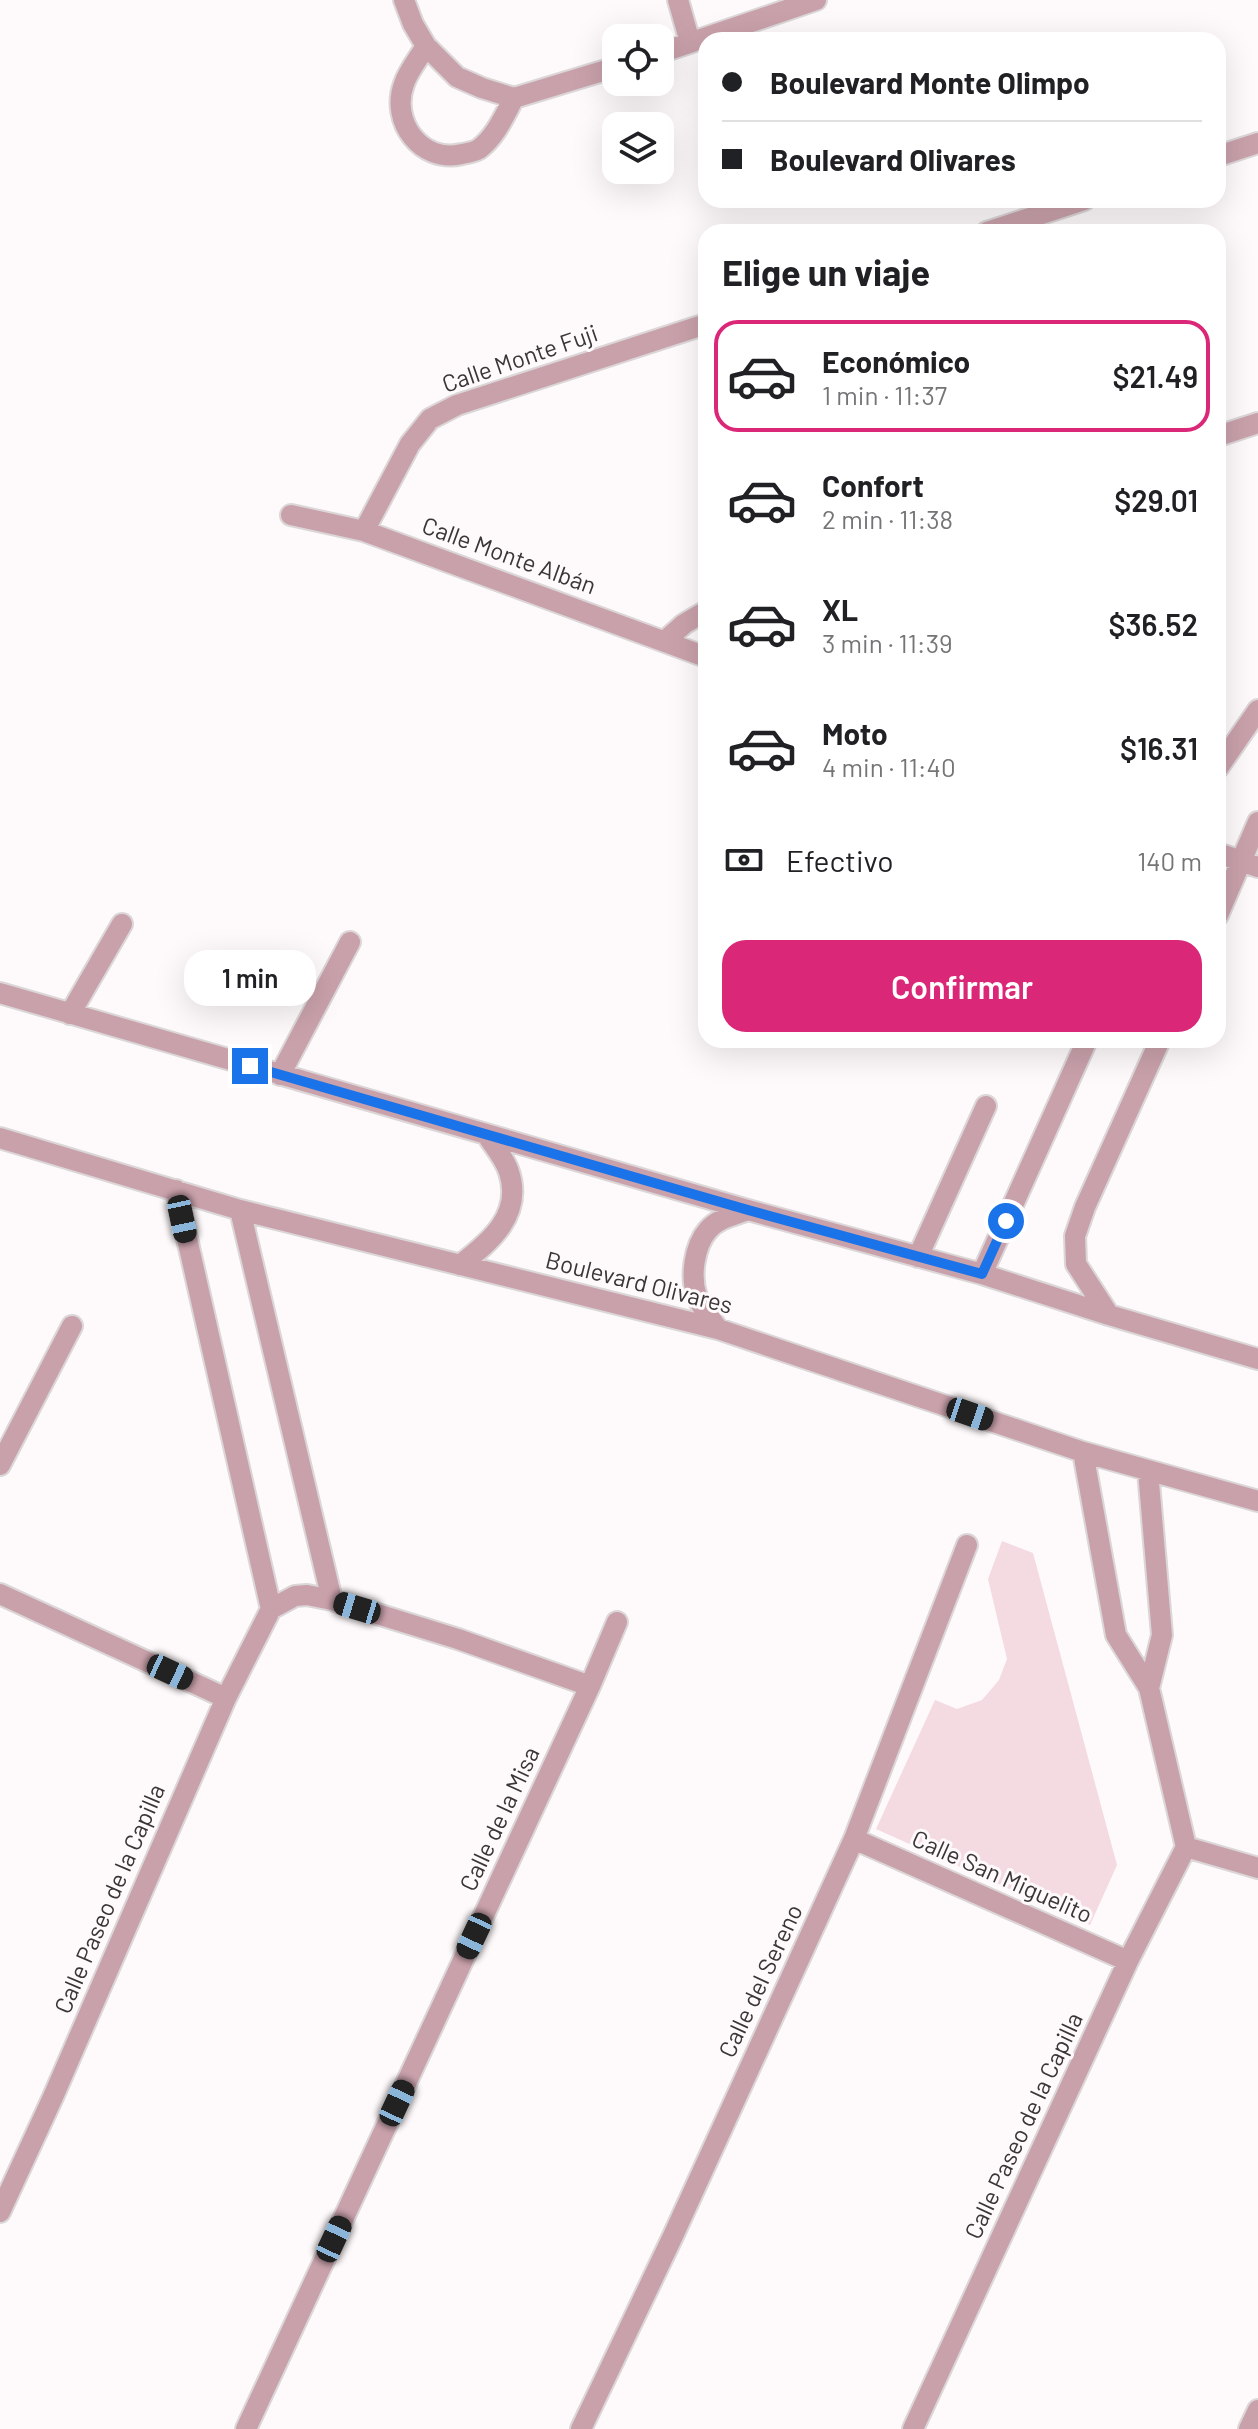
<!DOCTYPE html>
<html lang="es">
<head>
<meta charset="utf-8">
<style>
  :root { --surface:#fff; --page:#f6f6f6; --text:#202124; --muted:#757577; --line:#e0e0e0; --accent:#db2777 }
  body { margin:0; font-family:Barlow,sans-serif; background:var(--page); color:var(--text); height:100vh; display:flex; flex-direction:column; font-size:30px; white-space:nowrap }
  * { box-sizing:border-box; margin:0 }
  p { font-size:26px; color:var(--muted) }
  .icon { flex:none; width:44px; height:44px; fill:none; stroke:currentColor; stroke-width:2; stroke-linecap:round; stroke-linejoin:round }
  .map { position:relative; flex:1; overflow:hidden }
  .details { position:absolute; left:698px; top:224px; width:528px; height:824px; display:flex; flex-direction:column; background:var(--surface); border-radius:24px; box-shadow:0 8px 32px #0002 }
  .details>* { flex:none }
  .banner { position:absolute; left:698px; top:32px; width:528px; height:176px; border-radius:24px; box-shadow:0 8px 32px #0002; display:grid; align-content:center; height:176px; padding:0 24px; background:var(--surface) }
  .controls { position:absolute; left:602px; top:24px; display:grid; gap:16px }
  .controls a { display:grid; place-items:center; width:72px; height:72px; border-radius:16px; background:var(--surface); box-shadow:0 8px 32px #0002; font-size:40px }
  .end { position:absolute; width:36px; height:36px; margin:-18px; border:10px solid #1a73e8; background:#fff; box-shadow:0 0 0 4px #fff }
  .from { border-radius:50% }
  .bubble { position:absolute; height:56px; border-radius:24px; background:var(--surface); box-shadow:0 8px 32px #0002; font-size:26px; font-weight:600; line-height:56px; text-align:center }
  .car { position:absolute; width:24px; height:48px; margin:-24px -12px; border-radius:10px; box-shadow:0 0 6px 2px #0007; background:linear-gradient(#222 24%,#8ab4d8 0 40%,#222 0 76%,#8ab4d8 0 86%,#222 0) }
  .banner b { display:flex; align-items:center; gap:28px; height:76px; font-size:30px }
  .banner b+b { border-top:2px solid var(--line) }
  .banner i { width:20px; height:20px; background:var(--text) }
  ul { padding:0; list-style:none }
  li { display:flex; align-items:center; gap:24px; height:112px; margin:0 16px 12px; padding:0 8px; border:4px solid transparent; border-radius:24px }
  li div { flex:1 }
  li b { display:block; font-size:30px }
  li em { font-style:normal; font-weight:600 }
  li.current { border-color:var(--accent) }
  li>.icon { width:72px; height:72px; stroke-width:1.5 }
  h2 { padding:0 24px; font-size:36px; line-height:96px }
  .pay { display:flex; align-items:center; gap:20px; height:88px; padding:0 24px; font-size:30px }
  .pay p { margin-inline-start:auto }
  .cta { display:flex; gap:16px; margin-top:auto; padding:16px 24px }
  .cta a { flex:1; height:92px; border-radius:24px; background:var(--accent); color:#fff; font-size:32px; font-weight:600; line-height:92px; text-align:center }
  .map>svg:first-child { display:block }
</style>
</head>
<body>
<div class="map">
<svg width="1258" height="2429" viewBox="0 0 1258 2429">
  <rect width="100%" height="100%" fill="#fef9fa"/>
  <path fill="#f4dbe1" d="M 1002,1541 L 1033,1553 L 1117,1865 L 1090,1925 L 876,1829 L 935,1700 L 957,1709 L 982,1700 L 999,1680 L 1007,1659 L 988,1579 Z"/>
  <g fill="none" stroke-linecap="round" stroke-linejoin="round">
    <g stroke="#dbd6d7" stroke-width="24">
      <path id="minor" d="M 404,0 L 413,24 L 426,46 L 457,77 L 482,88 L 514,98 L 616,67
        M 678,0 L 690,42
        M 426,46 C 419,58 408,71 404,84 C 390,121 421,164 462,154 C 468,153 474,152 479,149 C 496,136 504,116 514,98
        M 660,53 L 816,0
        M 1218,156 L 1258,143
        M 987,232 L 1084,200
        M 1218,436 L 1258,423
        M 291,515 L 364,531 L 706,657
        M 364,531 L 410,444 L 430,419 L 457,405 L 706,324
        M 666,640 L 684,624 L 706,611
        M 1218,768 L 1258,710
        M 1218,853 L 1258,867
        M 1218,915 L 1258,822
        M 0,993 L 748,1210 L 982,1274 L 1109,1315 L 1258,1359
        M 70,1014 L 122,924
        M 280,1075 L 350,942
        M 0,1138 L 240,1210 L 718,1329 L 1083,1452 L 1258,1501
        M 176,1190 L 271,1609
        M 240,1210 L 332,1600
        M 918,1257 L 986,1106
        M 460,1265 C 490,1242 523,1215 509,1172 C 505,1159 494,1146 486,1134
        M 982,1274 L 1087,1040
        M 1109,1315 L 1076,1264 L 1075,1236 L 1085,1207 L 1160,1040
        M 718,1329 C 711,1319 702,1308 697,1297 C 690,1277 694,1246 708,1230 C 718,1218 735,1215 748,1210
        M 1083,1452 L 1116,1635 L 1149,1688 L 1186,1847
        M 0,1465 L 72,1326
        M 1148,1471 L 1162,1635 L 1149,1688
        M 0,1594 L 226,1698
        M 854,1839 L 1128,1961
        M 1186,1847 L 1258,1868
        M 0,2212 L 53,2097 L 226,1698 L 271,1609 L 295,1596 L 307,1595 L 332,1600 L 458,1639 L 590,1686
        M 246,2429 L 590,1686 L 617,1622
        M 581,2429 L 673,2236 L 854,1839 L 967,1545
        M 913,2429 L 1128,1961 L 1186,1847
        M 1249,2429 L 1258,2410"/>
    </g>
    <use href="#minor" stroke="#c9a1ab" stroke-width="20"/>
  </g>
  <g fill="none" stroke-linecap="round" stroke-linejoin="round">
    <path stroke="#1a73e8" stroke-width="10" d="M 250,1066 L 748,1210 L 982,1274 L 1006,1221"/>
  </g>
  <g text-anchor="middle" stroke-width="6" stroke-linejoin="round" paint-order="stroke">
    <g font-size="24" fill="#3a3637" stroke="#fef9fa">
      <text transform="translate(520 359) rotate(-19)" y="8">Calle Monte Fuji</text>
      <text transform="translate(509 556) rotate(20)" y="8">Calle Monte Albán</text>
      <text transform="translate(639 1283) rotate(14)" y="8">Boulevard Olivares</text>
      <text transform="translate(500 1819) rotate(-65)" y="8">Calle de la Misa</text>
      <text transform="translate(1002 1877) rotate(24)" y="8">Calle San Miguelito</text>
      <text transform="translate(110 1899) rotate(-67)" y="8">Calle Paseo de la Capilla</text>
      <text transform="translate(761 1981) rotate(-65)" y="8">Calle del Sereno</text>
      <text transform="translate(1024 2126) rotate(-65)" y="8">Calle Paseo de la Capilla</text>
    </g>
  </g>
</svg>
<div class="controls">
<a><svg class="icon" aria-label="locate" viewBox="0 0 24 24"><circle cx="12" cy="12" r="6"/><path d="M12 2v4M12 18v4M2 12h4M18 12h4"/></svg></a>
<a><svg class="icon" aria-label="layers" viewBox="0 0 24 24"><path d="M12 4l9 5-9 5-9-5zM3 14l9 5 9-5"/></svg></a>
</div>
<i class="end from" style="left:1006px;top:1221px"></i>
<i class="end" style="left:250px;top:1066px"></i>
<div class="bubble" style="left:184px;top:950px;width:132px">1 min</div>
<i class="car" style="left:182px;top:1219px;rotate:168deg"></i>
<i class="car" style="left:970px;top:1414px;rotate:109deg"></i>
<i class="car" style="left:357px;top:1608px;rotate:287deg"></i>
<i class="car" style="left:170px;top:1672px;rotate:115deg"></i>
<i class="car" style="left:474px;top:1936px;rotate:205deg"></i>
<i class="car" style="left:397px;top:2103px;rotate:25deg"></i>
<i class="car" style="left:334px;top:2239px;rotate:25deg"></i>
<div class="banner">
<b><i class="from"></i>Boulevard Monte Olimpo</b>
<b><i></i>Boulevard Olivares</b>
</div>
<section class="details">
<h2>Elige un viaje</h2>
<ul>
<li class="current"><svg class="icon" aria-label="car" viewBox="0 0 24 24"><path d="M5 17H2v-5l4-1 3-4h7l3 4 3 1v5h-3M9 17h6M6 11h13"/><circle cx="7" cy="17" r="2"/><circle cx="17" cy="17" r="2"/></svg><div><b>Económico</b><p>1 min · 11:37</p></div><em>$21.49</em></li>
<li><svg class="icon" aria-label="car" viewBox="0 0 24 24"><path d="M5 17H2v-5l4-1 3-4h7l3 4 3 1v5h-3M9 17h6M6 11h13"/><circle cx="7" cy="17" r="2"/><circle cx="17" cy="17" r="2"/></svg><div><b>Confort</b><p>2 min · 11:38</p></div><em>$29.01</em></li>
<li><svg class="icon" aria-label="car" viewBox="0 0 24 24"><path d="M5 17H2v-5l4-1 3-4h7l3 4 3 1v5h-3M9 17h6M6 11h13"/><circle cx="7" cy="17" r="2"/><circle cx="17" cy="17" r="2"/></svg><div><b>XL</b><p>3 min · 11:39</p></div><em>$36.52</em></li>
<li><svg class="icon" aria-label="car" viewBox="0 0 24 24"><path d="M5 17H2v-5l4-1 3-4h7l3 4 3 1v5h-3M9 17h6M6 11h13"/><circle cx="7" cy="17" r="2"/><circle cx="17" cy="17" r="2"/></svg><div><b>Moto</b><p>4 min · 11:40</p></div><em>$16.31</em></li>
</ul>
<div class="pay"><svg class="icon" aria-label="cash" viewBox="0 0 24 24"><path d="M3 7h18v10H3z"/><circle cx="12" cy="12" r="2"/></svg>Efectivo<p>140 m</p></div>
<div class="cta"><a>Confirmar</a></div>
</section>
</div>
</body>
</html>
